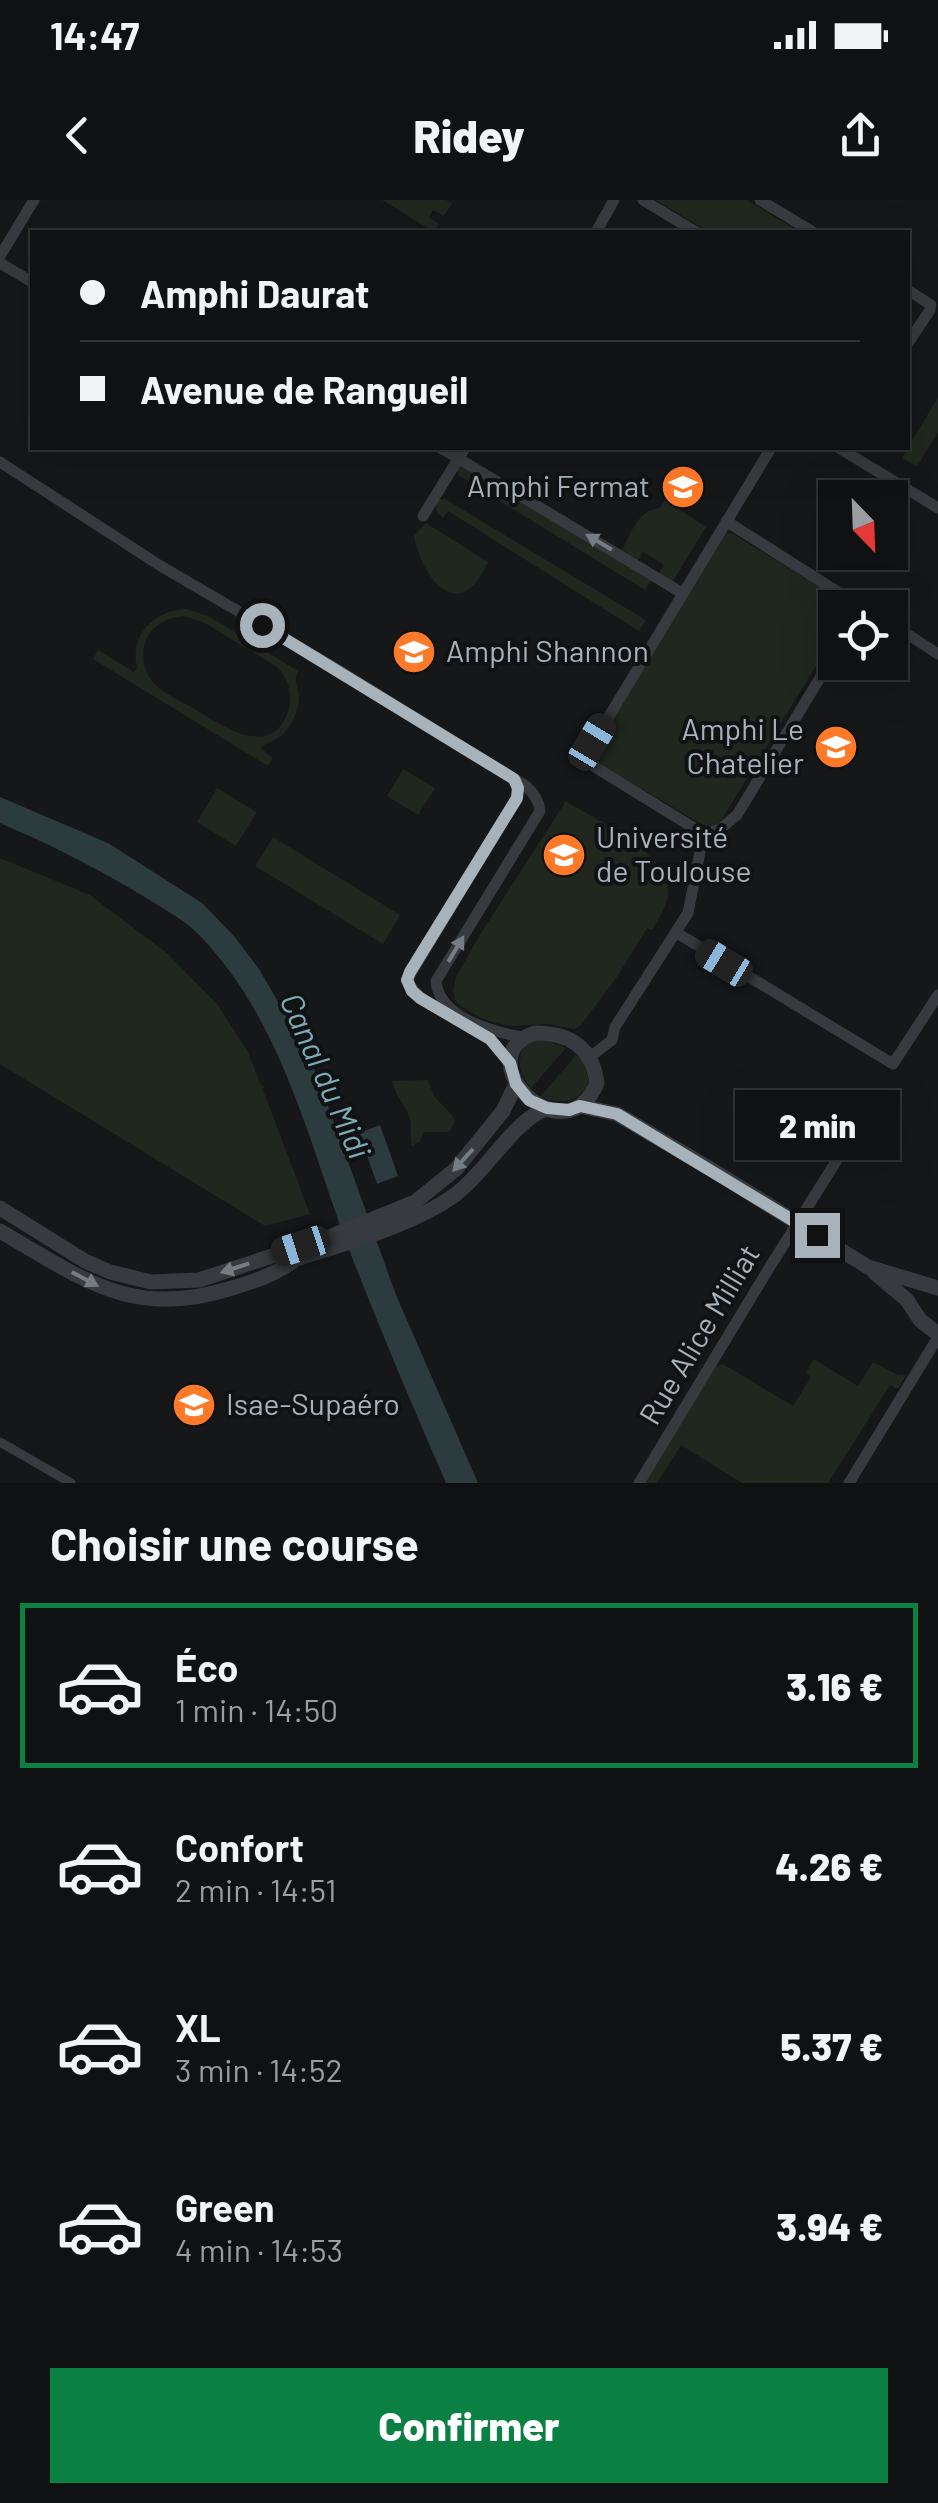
<!DOCTYPE html>
<html lang="fr">
<head>
<meta charset="utf-8">
<style>
  :root { --surface:#101113; --page:#191a1c; --text:#f1f3f6; --muted:#9c9da0; --line:#303133; --accent:#0b8043 }
  body { margin:0; font-family:Barlow,sans-serif; background:var(--page); color:var(--text); height:100vh; display:flex; flex-direction:column; font-size:38px; white-space:nowrap }
  * { box-sizing:border-box; margin:0 }
  p { font-size:32px; color:var(--muted) }
  .icon { flex:none; width:55px; height:55px; fill:none; stroke:currentColor; stroke-width:2; stroke-linecap:round; stroke-linejoin:round }
  .map { position:relative; height:1283px; overflow:hidden }
  .sheet { display:flex; flex-direction:column; background:var(--surface); flex:1 }
  .sheet>* { flex:none }
  .banner { position:absolute; left:30px; top:30px; width:880px; height:220px; border-radius:0px; box-shadow:0 10px 40px #0002,0 0 0 2px var(--line); display:grid; align-content:center; height:220px; padding:0 50px; background:var(--surface) }
  .needle { width:65px; rotate:157deg }
  .controls { position:absolute; left:818px; top:280px; display:grid; gap:20px }
  .controls a { display:grid; place-items:center; width:90px; height:90px; border-radius:0px; background:var(--surface); box-shadow:0 10px 40px #0002,0 0 0 2px var(--line); font-size:50px }
  .end { position:absolute; width:45px; height:45px; margin:-22px; border:12px solid #a7b2ba; background:#111; box-shadow:0 0 0 5px #111 }
  .from { border-radius:50% }
  .bubble { position:absolute; height:70px; border-radius:0px; background:var(--surface); box-shadow:0 10px 40px #0002,0 0 0 2px var(--line); font-size:32px; font-weight:800; line-height:70px; text-align:center }
  .car { position:absolute; width:30px; height:60px; margin:-30px -15px; border-radius:12px; box-shadow:0 0 8px 2px #0007; background:linear-gradient(#222 24%,#8ab4d8 0 40%,#222 0 76%,#8ab4d8 0 86%,#222 0) }
  .banner b { display:flex; align-items:center; gap:35px; height:95px; font-size:38px }
  .banner b+b { border-top:2px solid var(--line) }
  .banner i { width:25px; height:25px; background:var(--text) }
  ul { padding:0; list-style:none }
  li { display:flex; align-items:center; gap:30px; height:165px; margin:0 20px 15px; padding:0 30px; border:5px solid transparent; border-radius:0px }
  li div { flex:1 }
  li b { display:block; font-size:38px }
  li em { font-style:normal; font-weight:800 }
  li.selected { border-color:var(--accent) }
  li>.icon { width:90px; height:90px; stroke-width:1.5 }
  h2 { padding:0 50px; font-size:45px; line-height:120px }
  .button { display:flex; gap:20px; margin-top:auto; padding:20px 50px }
  .button a { flex:1; height:115px; border-radius:0px; background:var(--accent); color:#fff; font-size:40px; font-weight:800; line-height:115px; text-align:center }
  .status { display:flex; justify-content:space-between; align-items:center; height:70px; padding:0 50px; background:var(--surface); direction:ltr }
  .status svg { height:28px; fill:currentColor }
  header { display:flex; justify-content:space-between; align-items:center; height:130px; padding:0 50px; background:var(--surface); font-size:45px; font-weight:800 }
  .map>svg:first-child { display:block }
</style>
</head>
<body>
<div class="status"><b>14:47</b><svg viewBox="0 0 49 12"><path d="M0 12V9h3v3zM5 12V6h3v6zM10 12V3h3v9zM15 12V0h3v12zM26 1h20v11H26zM47 4h2v5h-2z"/></svg></div>
<header><svg class="icon" aria-label="back" viewBox="0 0 24 24"><path d="M15 5l-7 7 7 7"/></svg>Ridey<svg class="icon" aria-label="share" viewBox="0 0 24 24"><path d="M12 15V3M7 8l5-5 5 5M5 13v7h14v-7"/></svg></header>
<div class="map">
<svg width="938" height="1283" viewBox="0 0 938 1283">
  <rect width="100%" height="100%" fill="#161719"/>
  <path fill="#1f271e" fill-rule="evenodd" d="M 382,0 L 446,0 L 452,3 L 444,16 L 433,10 L 429,17 L 439,24 L 434,32 Z
    M 655,0 L 747,0 L 800,32 L 709,32 Z
    M 938,197 L 938,232 L 917,267 L 902,258 Z
    M 459,265 L 652,379 L 645,390 L 459,276 L 457,271 Z
    M 440,299 L 445,299 L 646,420 L 639,431 L 448,311 L 443,318 L 437,312 L 436,304 Z
    M 665,300 L 706,327 L 673,381 L 659,373 L 664,365 L 643,352 L 638,360 L 622,350 C 631,333 638,310 659,308 Z
    M 426,323 L 488,362 C 461,425 423,382 414,336 Z
    M 726,333 L 733,334 L 843,401 L 849,407 L 835,408 L 835,435 L 722,619 L 717,624 L 706,627 L 600,564 L 595,553 L 596,542 Z
    M 187,409 L 210,417 L 298,471 C 293,482 298,484 299,496 C 299,510 292,526 282,535 C 275,541 266,543 260,548 L 273,558 L 268,566 L 93,459 L 98,450 L 134,472 L 137,468 C 129,434 155,410 187,409 ZM 183,416 L 203,422 L 277,467 C 288,479 293,493 289,509 C 272,562 221,525 193,508 C 181,501 164,494 154,483 C 145,474 142,460 144,447 C 147,428 165,418 183,416 Z
    M 403,569 L 435,588 L 418,615 L 387,596 Z
    M 217,588 L 257,612 L 236,646 L 197,622 Z
    M 566,601 C 594,619 664,652 668,685 C 670,702 660,716 652,730 L 647,728 L 617,777 L 581,825 L 575,829 L 548,824 L 512,826 L 495,823 L 479,817 L 459,805 L 455,800 L 453,790 L 456,777 L 476,741 Z
    M 273,637 L 400,715 L 383,744 L 255,666 Z
    M 0,658 L 90,695 L 168,754 L 218,805 L 248,852 L 260,884 L 265,887 L 263,890 L 310,1014 L 265,1026 L 0,864 Z
    M 536,840 L 548,841 L 566,848 L 531,888 C 519,874 517,865 523,847 Z
    M 576,855 L 583,861 L 589,881 C 580,903 562,905 540,897 Z
    M 428,880 L 434,896 L 452,915 L 455,922 L 449,932 L 424,932 L 420,941 L 412,946 C 409,936 412,930 410,920 C 406,905 395,895 392,881 Z
    M 814,1159 L 858,1186 L 873,1162 L 898,1175 L 907,1174 L 898,1189 L 890,1185 L 828,1283 L 742,1283 L 681,1245 L 657,1283 L 644,1283 L 713,1168 L 723,1164 L 793,1206 L 811,1177 L 806,1173 Z"/>
  <path fill="#2b3b3e" d="M 0,597 L 108,643 L 202,703 L 234,736 L 259,769 L 307,852 L 321,886 L 396,1095 L 478,1283 L 446,1283 C 413,1207 380,1130 350,1052 C 309,944 284,826 203,739 C 188,722 167,711 148,699 C 100,670 52,645 0,623 Z
    M 380,925 L 398,976 L 377,984 L 359,933 Z"/>
  <g fill="none" stroke-linecap="round" stroke-linejoin="round">
    <path stroke="#373a3e" stroke-width="9" d="M 0,1242 L 71,1283"/>
    <path stroke="#373a3e" stroke-width="11" d="M 643,0 L 696,32
      M 760,0 L 813,32
      M 596,32 L 614,0
      M 0,56 L 34,0
      M 0,63 L 32,82
      M 908,90 L 931,105
      M 908,143 L 930,110
      M 441,248 L 682,393
      M 839,248 L 938,308
      M 0,262 L 159,365 L 330,465 L 526,586 C 534,593 539,600 540,611 L 436,781 C 439,818 493,832 523,837
      M 423,316 L 465,248
      M 726,321 L 863,408
      M 890,423 L 938,454
      M 700,635 L 720,629 L 737,615 L 835,453
      M 677,733 L 893,864 L 938,795
      M 449,815 C 432,805 416,798 407,780 L 517,598 L 517,588 L 514,579
      M 478,831 L 490,839 L 510,863
      M 590,857 L 612,840 L 615,827 L 688,713 L 702,642 L 697,630 L 595,567 L 588,551 L 771,248
      M 639,1283 L 766,1073 L 837,960 L 836,944
      M 849,1283 L 938,1137"/>
    <path stroke="#373a3e" stroke-width="15" d="M 535,833 C 570,833 592,847 597,883 C 564,961 464,856 535,833 Z
      M 580,906 L 617,914 L 719,974 L 868,1067 L 938,1088
      M 0,1008 L 85,1061 L 110,1072 L 151,1082 L 199,1080 L 327,1038 L 415,1002 L 456,969 L 503,911 L 516,884
      M 0,1031 C 83,1079 132,1120 232,1088 C 255,1081 277,1074 296,1059 C 345,1043 415,1025 456,994 C 489,969 511,923 547,908
      M 875,1073 L 907,1100 L 920,1120 L 938,1134"/>
  </g>
  <defs><path id="oneway-solid" d="M-6-.8H1V-3.2L6.5 0L1 3.2V.8H-6Z" transform="scale(2.5)"/></defs>
  <g fill="#757c82">
    <use href="#oneway-solid" transform="translate(599 342) rotate(-149)"/>
    <use href="#oneway-solid" transform="translate(456 749) rotate(-59)"/>
    <use href="#oneway-solid" transform="translate(463 960) rotate(132)"/>
    <use href="#oneway-solid" transform="translate(235 1068) rotate(162)"/>
    <use href="#oneway-solid" transform="translate(85 1079) rotate(28)"/>
  </g>
  <g fill="none" stroke-linecap="round" stroke-linejoin="round">
    <path stroke="#a7b2ba" stroke-width="12" d="M 262,425 L 514,579 L 518,588 L 517,598 L 410,772 L 407,780 L 412,791 L 420,798 L 490,839 L 510,863 L 516,884 L 529,900 L 547,908 L 569,910 L 580,906 L 617,914 L 817,1035"/>
  </g>
  <defs>
    <g id="university-disc" transform="scale(2.25)"><circle r="9.5" fill="#ff7a28" stroke="#111214"/><path d="M0-5L7-2L0 1L-7-2ZM-4 1L0 2.5L4 1V4Q0 6-4 4Z" fill="#fff"/></g>
  </defs>
  <g fill-rule="evenodd">
    <use href="#university-disc" x="683" y="287"/>
    <use href="#university-disc" x="414" y="452"/>
    <use href="#university-disc" x="836" y="547"/>
    <use href="#university-disc" x="564" y="655"/>
    <use href="#university-disc" x="194" y="1205"/>
  </g>
  <g text-anchor="middle" stroke-width="8" stroke-linejoin="round" paint-order="stroke">
    <g font-size="30" fill="#a7b2ba" stroke="#111214" text-anchor="start">
      <text x="650" y="297" text-anchor="end">Amphi Fermat</text>
      <text x="446" y="462">Amphi Shannon</text>
      <text x="804" y="540" text-anchor="end">Amphi Le<tspan x="804" dy="34">Chatelier</tspan></text>
      <text x="596" y="648">Université<tspan x="596" dy="34">de Toulouse</tspan></text>
      <text x="226" y="1215">Isae-Supaéro</text>
    </g>
    <g font-size="30" fill="#a7b2ba" stroke="#111214">
      <text transform="translate(700 1135) rotate(-59)" y="10">Rue Alice Milliat</text>
    </g>
    <g font-size="32" font-style="italic" fill="#7cacb7" stroke="#111214">
      <text transform="translate(325 876) rotate(66)" y="11">Canal du Midi</text>
    </g>
  </g>
</svg>
<div class="controls">
<a><svg class="needle" viewBox="-14 -14 28 28"><path d="M0-13l5 13h-10z" fill="#e53935"/><path d="M0 13l5-13h-10z" fill="#9c9da0"/></svg></a>
<a><svg class="icon" aria-label="locate" viewBox="0 0 24 24"><circle cx="12" cy="12" r="6"/><path d="M12 2v4M12 18v4M2 12h4M18 12h4"/></svg></a>
</div>
<i class="end from" style="left:262px;top:425px"></i>
<i class="end" style="left:817px;top:1035px"></i>
<div class="bubble" style="left:735px;top:890px;width:165px">2 min</div>
<i class="car" style="left:592px;top:542px;rotate:31deg"></i>
<i class="car" style="left:724px;top:763px;rotate:301deg"></i>
<i class="car" style="left:301px;top:1046px;rotate:252deg"></i>
<div class="banner">
<b><i class="from"></i>Amphi Daurat</b>
<b><i></i>Avenue de Rangueil</b>
</div>
</div>
<section class="sheet">
<h2>Choisir une course</h2>
<ul>
<li class="selected"><svg class="icon" aria-label="car" viewBox="0 0 24 24"><path d="M5 17H2v-5l4-1 3-4h7l3 4 3 1v5h-3M9 17h6M6 11h13"/><circle cx="7" cy="17" r="2"/><circle cx="17" cy="17" r="2"/></svg><div><b>Éco</b><p>1 min · 14:50</p></div><em>3.16 €</em></li>
<li><svg class="icon" aria-label="car" viewBox="0 0 24 24"><path d="M5 17H2v-5l4-1 3-4h7l3 4 3 1v5h-3M9 17h6M6 11h13"/><circle cx="7" cy="17" r="2"/><circle cx="17" cy="17" r="2"/></svg><div><b>Confort</b><p>2 min · 14:51</p></div><em>4.26 €</em></li>
<li><svg class="icon" aria-label="car" viewBox="0 0 24 24"><path d="M5 17H2v-5l4-1 3-4h7l3 4 3 1v5h-3M9 17h6M6 11h13"/><circle cx="7" cy="17" r="2"/><circle cx="17" cy="17" r="2"/></svg><div><b>XL</b><p>3 min · 14:52</p></div><em>5.37 €</em></li>
<li><svg class="icon" aria-label="car" viewBox="0 0 24 24"><path d="M5 17H2v-5l4-1 3-4h7l3 4 3 1v5h-3M9 17h6M6 11h13"/><circle cx="7" cy="17" r="2"/><circle cx="17" cy="17" r="2"/></svg><div><b>Green</b><p>4 min · 14:53</p></div><em>3.94 €</em></li>
</ul>
<div class="button"><a>Confirmer</a></div>
</section>
</body>
</html>
